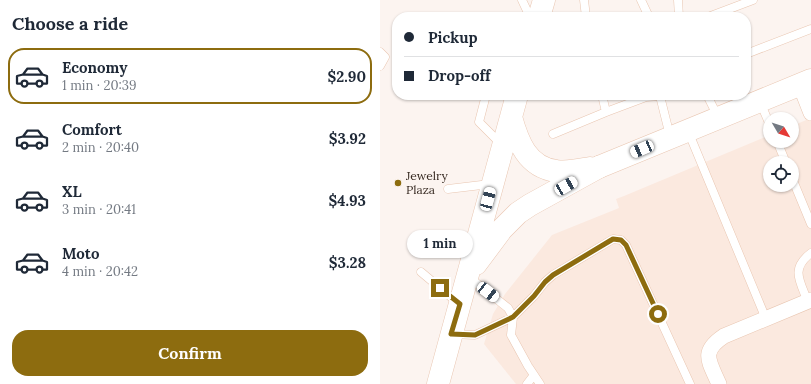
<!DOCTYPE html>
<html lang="en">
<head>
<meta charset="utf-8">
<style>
  :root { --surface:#fff; --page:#f6f6f7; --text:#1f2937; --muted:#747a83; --line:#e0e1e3; --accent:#8d6c0f }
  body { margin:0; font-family:Lora,serif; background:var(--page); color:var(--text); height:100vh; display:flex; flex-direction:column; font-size:15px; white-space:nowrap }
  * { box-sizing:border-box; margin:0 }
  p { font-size:13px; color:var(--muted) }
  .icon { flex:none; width:22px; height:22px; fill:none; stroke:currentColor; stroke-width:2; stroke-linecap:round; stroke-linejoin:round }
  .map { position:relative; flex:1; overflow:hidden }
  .details { display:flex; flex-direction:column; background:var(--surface); width:380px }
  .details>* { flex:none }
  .top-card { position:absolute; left:12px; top:12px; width:359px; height:88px; border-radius:16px; box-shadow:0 1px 3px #0004; display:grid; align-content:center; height:88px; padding:0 12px; background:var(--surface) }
  .needle { width:26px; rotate:129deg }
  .fabs { position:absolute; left:383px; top:112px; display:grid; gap:8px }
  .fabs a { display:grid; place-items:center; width:36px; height:36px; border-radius:50%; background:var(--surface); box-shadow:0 1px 3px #0004; font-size:20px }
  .end { position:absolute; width:18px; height:18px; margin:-9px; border:5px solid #8d6c0f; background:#fff; box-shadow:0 0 0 2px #fff }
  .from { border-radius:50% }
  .bubble { position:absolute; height:28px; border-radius:14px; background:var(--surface); box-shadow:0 1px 3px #0004; font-size:13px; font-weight:700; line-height:28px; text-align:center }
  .car { position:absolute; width:12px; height:24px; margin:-12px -6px; border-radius:5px; box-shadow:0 0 3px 1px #0007; background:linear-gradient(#fff 24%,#345 0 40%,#fff 0 76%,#345 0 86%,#fff 0) }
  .top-card b { display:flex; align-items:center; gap:14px; height:38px; font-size:15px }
  .top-card b+b { border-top:1px solid var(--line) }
  .top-card i { width:10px; height:10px; background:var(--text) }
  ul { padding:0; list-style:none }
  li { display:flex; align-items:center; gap:12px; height:56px; margin:0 8px 6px; padding:0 4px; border:2px solid transparent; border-radius:16px }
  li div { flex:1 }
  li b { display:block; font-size:15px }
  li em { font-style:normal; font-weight:700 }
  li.active { border-color:var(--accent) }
  li>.icon { width:36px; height:36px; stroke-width:1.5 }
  h2 { padding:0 12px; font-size:18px; line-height:48px }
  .primary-button { display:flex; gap:8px; margin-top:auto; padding:8px 12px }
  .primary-button a { flex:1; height:46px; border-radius:16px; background:var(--accent); color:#fff; font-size:16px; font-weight:700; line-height:46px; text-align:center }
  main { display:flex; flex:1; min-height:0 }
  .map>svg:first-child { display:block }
</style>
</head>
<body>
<main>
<section class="details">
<h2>Choose a ride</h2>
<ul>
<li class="active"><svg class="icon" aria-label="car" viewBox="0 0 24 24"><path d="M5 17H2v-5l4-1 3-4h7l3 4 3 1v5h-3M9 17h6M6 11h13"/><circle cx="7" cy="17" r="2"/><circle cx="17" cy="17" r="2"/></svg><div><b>Economy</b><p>1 min · 20:39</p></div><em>$2.90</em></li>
<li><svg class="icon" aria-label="car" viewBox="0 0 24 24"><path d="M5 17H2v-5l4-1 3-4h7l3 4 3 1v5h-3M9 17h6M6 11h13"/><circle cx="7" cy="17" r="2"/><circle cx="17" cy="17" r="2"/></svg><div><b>Comfort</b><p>2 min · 20:40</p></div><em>$3.92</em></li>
<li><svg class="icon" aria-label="car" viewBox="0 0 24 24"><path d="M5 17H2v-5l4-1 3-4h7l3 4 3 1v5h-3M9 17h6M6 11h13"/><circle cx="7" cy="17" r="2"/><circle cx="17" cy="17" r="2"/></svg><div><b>XL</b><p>3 min · 20:41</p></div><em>$4.93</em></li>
<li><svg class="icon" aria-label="car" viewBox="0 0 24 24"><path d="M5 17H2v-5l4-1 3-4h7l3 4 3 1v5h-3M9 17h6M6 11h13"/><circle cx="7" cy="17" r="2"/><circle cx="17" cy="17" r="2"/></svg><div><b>Moto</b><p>4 min · 20:42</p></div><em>$3.28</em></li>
</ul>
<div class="primary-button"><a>Confirm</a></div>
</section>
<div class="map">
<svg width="431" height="384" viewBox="0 0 431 384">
  <rect width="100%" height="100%" fill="#fcf4f0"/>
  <path fill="#fbe9df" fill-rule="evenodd" d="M 431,118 L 431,384 L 136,384 L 104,344 L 113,314 L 125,294 L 172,235 L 239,208 L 236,199 L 244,196 L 390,135 L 390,141 L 412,141 L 412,126 ZM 390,163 L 412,163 L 412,185 L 390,185 Z"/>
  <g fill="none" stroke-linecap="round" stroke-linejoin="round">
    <g stroke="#e9c6b1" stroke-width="9">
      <path id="lane" d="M 142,0 L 150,17
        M 204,0 L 206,17
        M 261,0 L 269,17
        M 298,0 L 299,17
        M 328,17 L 373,0
        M 0,52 L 5,57 L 0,66
        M 366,54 L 431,29
        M 106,95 L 99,122 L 121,144
        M 222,95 L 226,112
        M 327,95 L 338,117
        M 380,102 L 390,125
        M 308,131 L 386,319
        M 173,134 L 226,112 L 266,97 L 280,96 L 290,136
        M 397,141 L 406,163
        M 412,178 L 431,224
        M 68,189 L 110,184
        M 41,272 L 78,303
        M 90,278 L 128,308 L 133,317 L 131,335 L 148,366 L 160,384
        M 428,302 C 420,281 410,269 431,253
        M 73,334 L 95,335 L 133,317 L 154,296 L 165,282 L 173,275 L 233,239 L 241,240 L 246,245 L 310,384
        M 147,384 L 154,375"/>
    </g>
    <g stroke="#e9c6b1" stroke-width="16">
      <path id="street" d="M 420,85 L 431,113
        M 339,384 C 329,361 320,352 344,336 L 431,300"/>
    </g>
    <g stroke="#e9c6b1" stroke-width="23">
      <path id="secondary" d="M 219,167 L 431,80"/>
    </g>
    <g stroke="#e9c6b1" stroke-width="23">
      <path id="highway" d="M 159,17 L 164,0
        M 131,117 C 138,142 147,167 176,171 C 187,173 199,170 210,168
        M 96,264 L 122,229 L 138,213 L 150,205 L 219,167
        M 58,384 L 137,95"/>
    </g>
    <use href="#lane" stroke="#fff" stroke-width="8"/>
    <use href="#street" stroke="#fff" stroke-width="15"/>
    <use href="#secondary" stroke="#fff" stroke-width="22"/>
    <use href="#highway" stroke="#fff" stroke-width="22"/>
  </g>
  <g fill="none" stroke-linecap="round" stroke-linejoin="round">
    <path stroke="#8d6c0f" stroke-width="5" d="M 60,288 L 80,304 L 71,334 L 95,335 L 133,317 L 154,296 L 165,282 L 173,275 L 233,239 L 241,240 L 246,245 L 278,314"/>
  </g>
  <circle fill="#8d6c0f" stroke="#fcf4f0" stroke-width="1.5" cx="18" cy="183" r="4"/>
  <g text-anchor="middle" stroke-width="3" stroke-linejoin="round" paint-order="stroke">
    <g font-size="12" fill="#362921" stroke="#fcf4f0" text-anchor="start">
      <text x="26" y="180">Jewelry<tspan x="26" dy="14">Plaza</tspan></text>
    </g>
  </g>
</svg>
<div class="fabs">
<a><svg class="needle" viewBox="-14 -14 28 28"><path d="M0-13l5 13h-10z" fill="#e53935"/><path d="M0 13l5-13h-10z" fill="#747a83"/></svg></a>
<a><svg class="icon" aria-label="locate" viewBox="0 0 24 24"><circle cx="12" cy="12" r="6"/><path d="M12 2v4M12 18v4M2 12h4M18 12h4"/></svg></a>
</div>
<i class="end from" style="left:278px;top:314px"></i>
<i class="end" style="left:60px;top:288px"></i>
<div class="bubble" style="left:27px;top:230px;width:66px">1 min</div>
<i class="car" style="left:262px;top:149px;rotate:247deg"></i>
<i class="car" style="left:186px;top:186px;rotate:60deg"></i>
<i class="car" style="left:108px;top:199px;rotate:15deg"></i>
<i class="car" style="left:108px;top:292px;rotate:128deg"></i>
<div class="top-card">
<b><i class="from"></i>Pickup</b>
<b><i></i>Drop-off</b>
</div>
</div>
</main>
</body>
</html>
